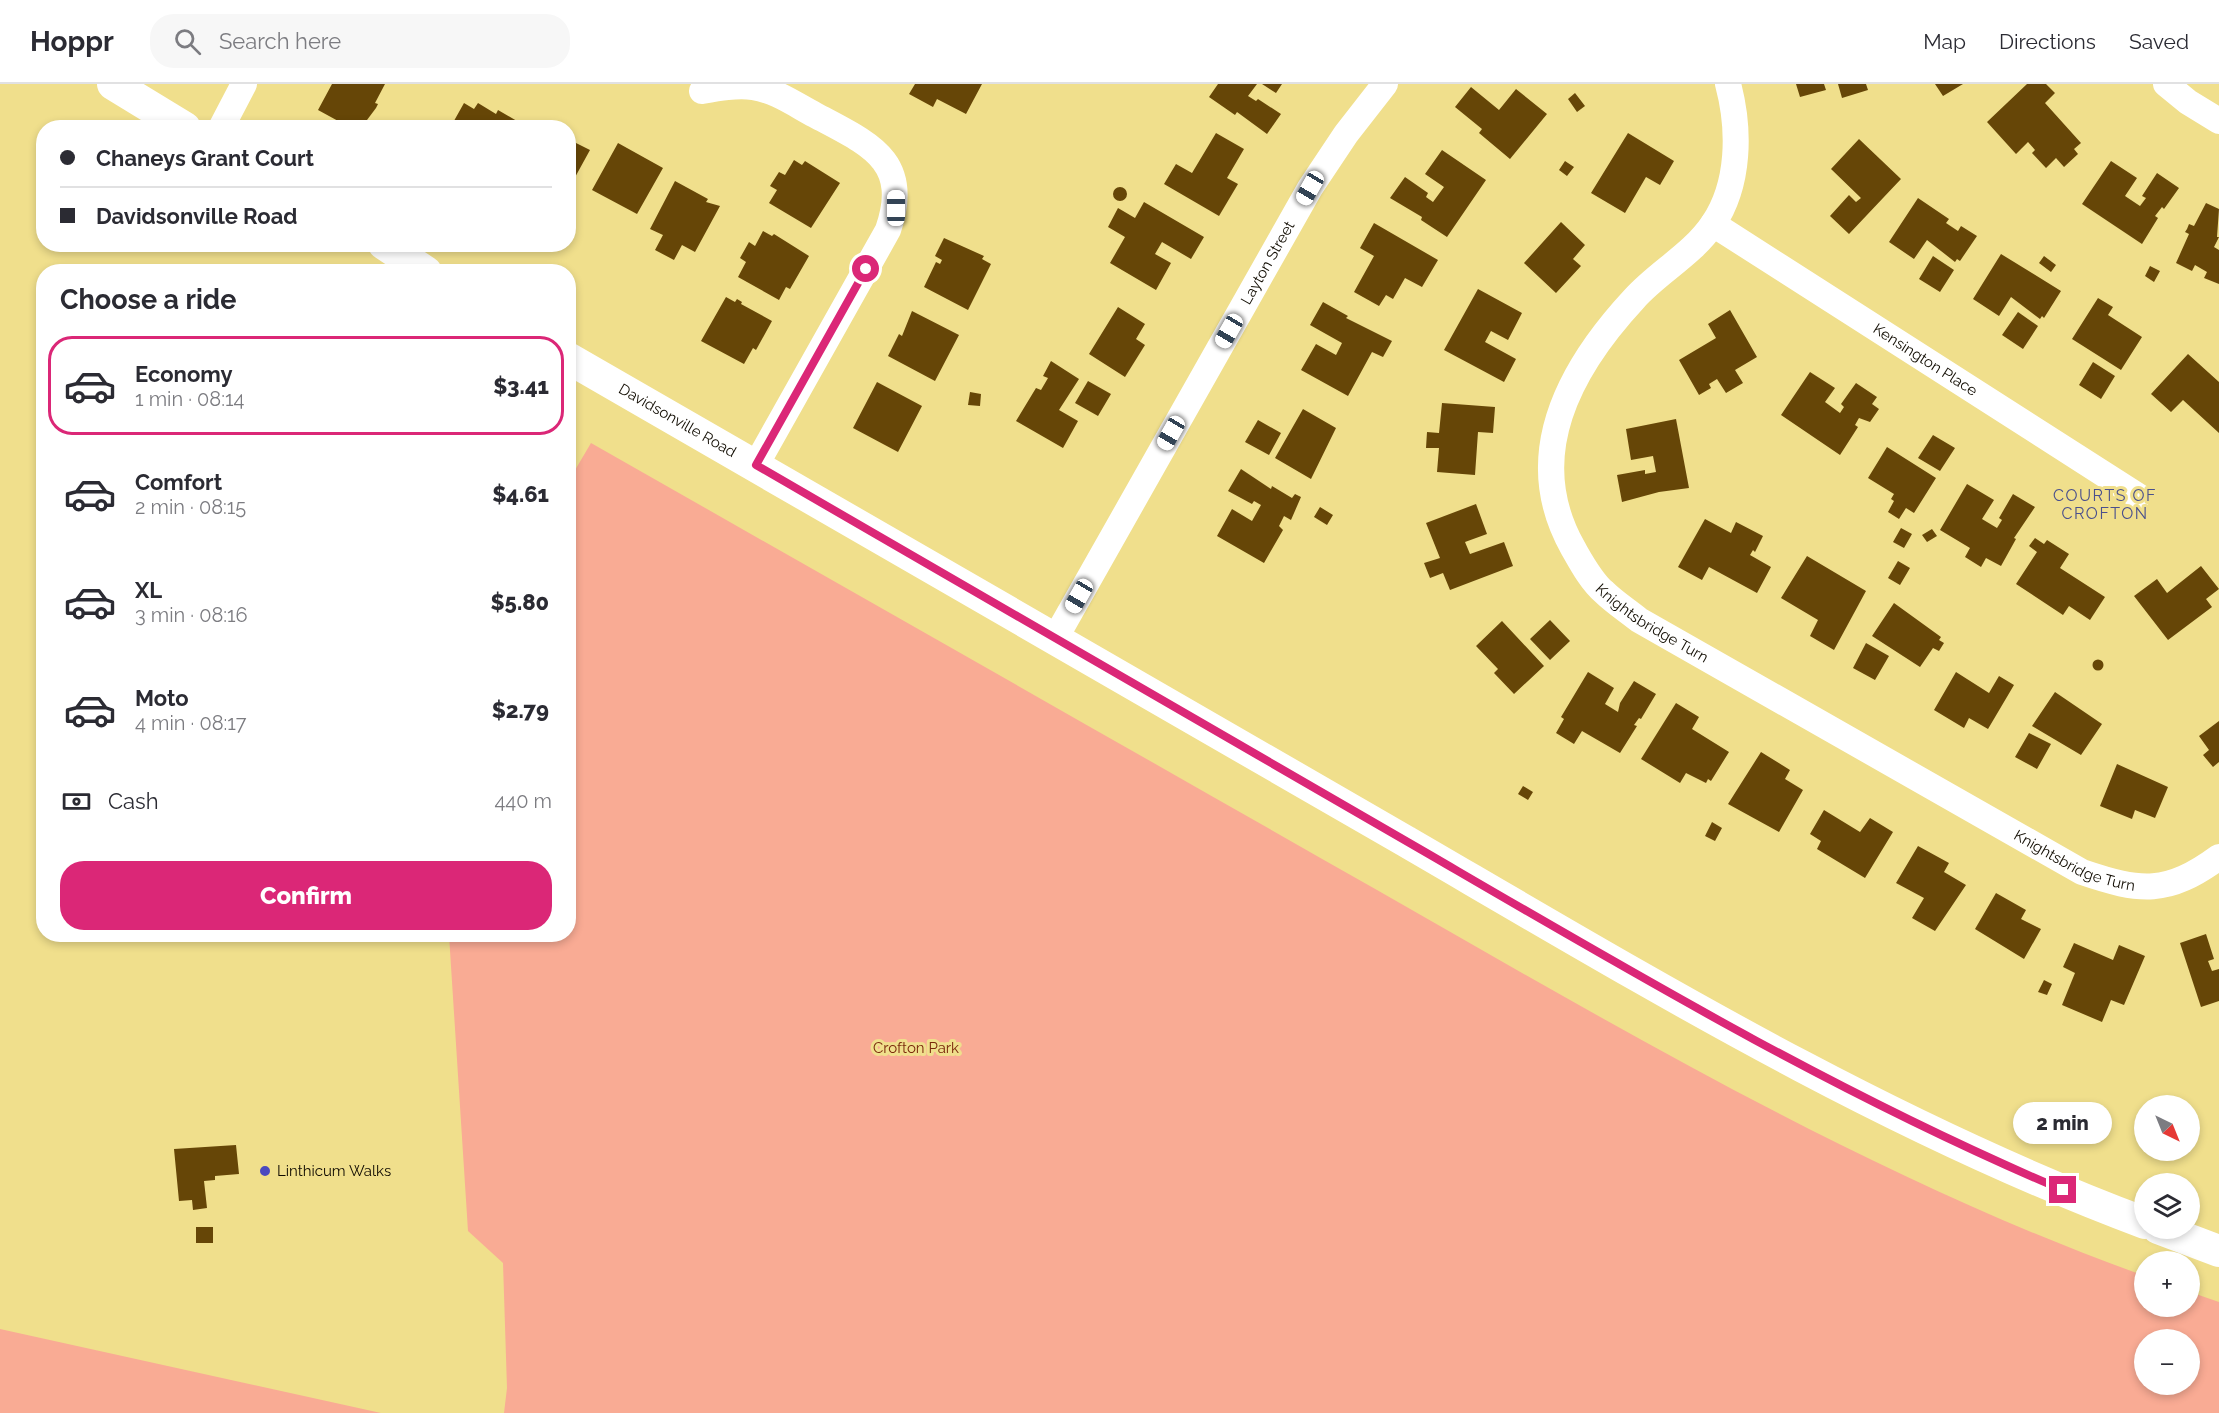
<!DOCTYPE html>
<html lang="en">
<head>
<meta charset="utf-8">
<style>
  :root { --surface:#fff; --page:#f7f7f7; --text:#2b2b33; --muted:#7c7c81; --line:#e1e1e2; --accent:#db2777 }
  body { margin:0; font-family:Raleway,sans-serif; background:var(--page); color:var(--text); height:100vh; display:flex; flex-direction:column; font-size:22px; white-space:nowrap }
  * { box-sizing:border-box; margin:0 }
  p { font-size:20px; color:var(--muted) }
  .icon { flex:none; width:33px; height:33px; fill:none; stroke:currentColor; stroke-width:2; stroke-linecap:round; stroke-linejoin:round }
  .map { position:relative; flex:1; overflow:hidden }
  .sheet { position:absolute; left:36px; top:180px; width:540px; height:678px; display:flex; flex-direction:column; background:var(--surface); border-radius:24px; box-shadow:0 3px 9px #0003 }
  .sheet>* { flex:none }
  .banner { position:absolute; left:36px; top:36px; width:540px; height:132px; border-radius:24px; box-shadow:0 3px 9px #0003; display:grid; align-content:center; height:132px; padding:0 24px; background:var(--surface) }
  .needle { width:39px; rotate:137deg }
  .buttons { position:absolute; left:2134px; top:1011px; display:grid; gap:12px }
  .buttons a { display:grid; place-items:center; width:66px; height:66px; border-radius:50%; background:var(--surface); box-shadow:0 3px 9px #0003; font-size:30px }
  .end { position:absolute; width:27px; height:27px; margin:-14px; border:8px solid #db2777; background:#fff; box-shadow:0 0 0 3px #fff }
  .from { border-radius:50% }
  .bubble { position:absolute; height:42px; border-radius:21px; background:var(--surface); box-shadow:0 3px 9px #0003; font-size:20px; font-weight:800; line-height:42px; text-align:center }
  .car { position:absolute; width:18px; height:36px; margin:-18px -9px; border-radius:8px; box-shadow:0 0 4px 2px #0007; background:linear-gradient(#fff 24%,#345 0 40%,#fff 0 76%,#345 0 86%,#fff 0) }
  .banner b { display:flex; align-items:center; gap:21px; height:57px; font-size:22px }
  .banner b+b { border-top:2px solid var(--line) }
  .banner i { width:15px; height:15px; background:var(--text) }
  ul { padding:0; list-style:none }
  li { display:flex; align-items:center; gap:18px; height:99px; margin:0 12px 9px; padding:0 12px; border:3px solid transparent; border-radius:24px }
  li div { flex:1 }
  li b { display:block; font-size:22px }
  li em { font-style:normal; font-weight:800 }
  li.active { border-color:var(--accent) }
  li>.icon { width:54px; height:54px; stroke-width:1.5 }
  h2 { padding:0 24px; font-size:27px; line-height:72px }
  .pay { display:flex; align-items:center; gap:15px; height:66px; padding:0 24px; font-size:22px }
  .pay p { margin-inline-start:auto }
  .button { display:flex; gap:12px; margin-top:auto; padding:12px 24px }
  .button a { flex:1; height:69px; border-radius:24px; background:var(--accent); color:#fff; font-size:24px; font-weight:800; line-height:69px; text-align:center }
  header { display:flex; align-items:center; gap:36px; box-sizing:border-box; height:84px; padding:0 30px; background:var(--surface); border-bottom:2px solid var(--line) }
  header strong { font-size:28px }
  nav { display:flex; gap:33px; margin-inline-start:auto; font-size:21px }
  .search { width:420px; height:54px; background:var(--page); display:flex; align-items:center; gap:15px; box-sizing:border-box; padding:0 21px; border-radius:24px; color:var(--muted); font-size:22px }
  .map>svg:first-child { display:block }
</style>
</head>
<body>
<header>
<strong>Hoppr</strong>
<div class="search"><svg class="icon" aria-label="search" viewBox="0 0 24 24"><circle cx="10" cy="10" r="6"/><path d="M15 15l6 6"/></svg>Search here</div>
<nav><a>Map</a><a>Directions</a><a>Saved</a></nav>
</header>
<div class="map">
<svg width="2219" height="1329" viewBox="0 0 2219 1329">
  <rect width="100%" height="100%" fill="#f0df8c"/>
  <path fill="#f9ab94" fill-rule="evenodd" d="M 591,359 C 853,508 1115,657 1377,806 C 1624,947 1876,1096 2145,1192 L 2145,1222 L 2190,1222 L 2190,1208 L 2219,1218 L 2219,1329 L 504,1329 L 507,1304 L 503,1179 L 468,1147 L 449,851 L 568,850 L 568,398 ZM 2145,1256 L 2190,1256 L 2190,1300 L 2145,1300 Z
    M 0,1245 L 381,1329 L 0,1329 Z"/>
  <path fill="#664607" d="M 332,0 L 385,0 L 375,19 L 378,20 L 376,24 L 361,44 L 351,44 L 318,26 Z
    M 915,0 L 982,0 L 966,30 L 937,15 L 933,23 L 909,10 Z
    M 1218,0 L 1257,0 L 1248,12 L 1256,17 L 1258,15 L 1281,30 L 1267,50 L 1237,28 L 1235,31 L 1209,13 Z
    M 1262,0 L 1282,0 L 1276,9 Z
    M 1796,0 L 1824,0 L 1826,6 L 1800,13 Z
    M 1838,0 L 1866,0 L 1868,6 L 1842,14 Z
    M 1935,0 L 1963,0 L 1943,12 Z
    M 2027,0 L 2046,0 L 2055,9 L 2045,19 L 2081,59 L 2074,65 L 2078,70 L 2064,83 L 2056,74 L 2046,84 L 2032,69 L 2035,66 L 2028,58 L 2016,70 L 1987,38 Z
    M 1471,3 L 1499,26 L 1516,5 L 1547,30 L 1510,75 L 1479,49 L 1482,45 L 1455,23 Z
    M 1575,9 L 1585,22 L 1577,28 L 1568,15 Z
    M 464,19 L 474,25 L 478,19 L 496,30 L 498,26 L 522,40 L 520,44 L 450,44 Z
    M 1216,49 L 1244,65 L 1227,94 L 1238,100 L 1219,132 L 1164,100 L 1176,80 L 1192,89 Z
    M 1628,49 L 1674,77 L 1660,101 L 1646,93 L 1625,129 L 1591,109 Z
    M 568,55 L 590,66 L 568,106 Z
    M 1859,55 L 1901,95 L 1849,150 L 1830,132 L 1849,111 L 1856,118 L 1861,114 L 1831,85 Z
    M 618,59 L 663,84 L 637,130 L 592,106 Z
    M 1442,66 L 1486,96 L 1447,153 L 1421,136 L 1422,133 L 1390,114 L 1405,93 L 1428,109 L 1426,113 L 1433,118 L 1444,103 L 1425,90 Z
    M 794,76 L 802,81 L 805,77 L 840,99 L 811,144 L 769,119 L 777,106 L 770,102 L 779,88 L 785,91 Z
    M 1565,77 L 1574,83 L 1567,92 L 1559,86 Z
    M 2111,77 L 2137,94 L 2125,112 L 2140,122 L 2146,114 L 2142,112 L 2157,89 L 2179,104 L 2164,125 L 2162,123 L 2155,132 L 2158,134 L 2142,160 L 2082,120 Z
    M 675,97 L 708,115 L 706,118 L 720,122 L 695,168 L 682,161 L 674,176 L 655,166 L 663,151 L 650,145 Z
    M1113 110a7 7 0 1 1 14 0a7 7 0 1 1-14 0Z
    M 1918,114 L 1949,135 L 1946,139 L 1958,147 L 1961,142 L 1977,152 L 1960,177 L 1957,175 L 1955,178 L 1927,156 L 1914,175 L 1889,158 Z
    M 1144,118 L 1204,153 L 1191,175 L 1162,158 L 1155,170 L 1171,179 L 1156,206 L 1110,179 L 1125,153 L 1108,143 L 1118,124 L 1135,134 Z
    M 2206,119 L 2219,125 L 2217,153 L 2219,153 L 2214,163 L 2219,166 L 2219,200 L 2204,194 L 2207,188 L 2195,181 L 2192,187 L 2176,179 L 2189,150 L 2185,148 L 2187,145 L 2189,140 L 2194,142 Z
    M 1561,138 L 1585,161 L 1573,175 L 1581,182 L 1556,209 L 1524,179 Z
    M 1374,139 L 1438,176 L 1422,203 L 1405,194 L 1393,215 L 1386,211 L 1379,222 L 1354,208 L 1374,172 L 1360,164 Z
    M 763,147 L 772,152 L 774,150 L 809,172 L 790,205 L 786,203 L 779,216 L 738,193 L 746,178 L 740,174 L 749,158 L 755,162 Z
    M 944,154 L 984,172 L 982,175 L 991,180 L 968,226 L 924,203 L 936,178 L 940,180 L 942,176 L 935,172 Z
    M 2001,170 L 2061,207 L 2044,234 L 2042,232 L 2040,235 L 2011,213 L 1999,232 L 1973,215 Z
    M 1933,172 L 1954,186 L 1940,208 L 1919,195 Z
    M 2044,172 L 2056,181 L 2051,188 L 2039,179 Z
    M 2150,182 L 2160,187 L 2154,198 L 2145,192 Z
    M 1478,205 L 1522,229 L 1508,256 L 1491,247 L 1485,258 L 1516,275 L 1504,298 L 1444,266 Z
    M 726,213 L 735,218 L 737,215 L 742,218 L 741,220 L 772,237 L 756,266 L 753,264 L 744,280 L 701,257 Z
    M 2098,214 L 2113,223 L 2108,231 L 2142,253 L 2121,286 L 2072,255 Z
    M 1323,218 L 1348,232 L 1346,234 L 1392,257 L 1383,273 L 1372,268 L 1348,312 L 1301,286 L 1316,260 L 1336,271 L 1342,259 L 1310,241 Z
    M 1118,223 L 1145,240 L 1136,255 L 1145,261 L 1125,293 L 1089,270 Z
    M 1730,226 L 1757,273 L 1735,286 L 1743,299 L 1726,309 L 1717,295 L 1709,300 L 1711,304 L 1699,311 L 1679,276 L 1716,254 L 1708,240 Z
    M 912,227 L 959,251 L 935,297 L 888,272 L 899,250 L 902,252 Z
    M 2018,228 L 2038,242 L 2023,265 L 2002,251 Z
    M 2188,270 L 2219,298 L 2219,349 L 2183,316 L 2171,328 L 2151,310 Z
    M 1051,277 L 1079,295 L 1059,326 L 1078,337 L 1063,364 L 1016,337 L 1036,304 L 1041,306 L 1048,294 L 1043,292 Z
    M 2093,278 L 2115,292 L 2101,315 L 2079,301 Z
    M 1810,288 L 1835,304 L 1825,318 L 1840,329 L 1844,323 L 1841,320 L 1856,299 L 1877,313 L 1872,320 L 1879,325 L 1870,338 L 1859,334 L 1855,341 L 1858,343 L 1840,371 L 1781,331 Z
    M 1088,297 L 1111,310 L 1098,332 L 1075,319 Z
    M 877,298 L 922,322 L 898,368 L 853,344 Z
    M 970,308 L 981,310 L 980,322 L 968,321 Z
    M 1442,319 L 1495,323 L 1493,349 L 1478,348 L 1475,391 L 1437,388 L 1439,364 L 1426,364 L 1427,348 L 1439,349 Z
    M 1303,325 L 1336,344 L 1311,395 L 1275,374 Z
    M 1676,335 L 1689,404 L 1659,408 L 1622,418 L 1617,391 L 1645,386 L 1645,390 L 1656,388 L 1653,372 L 1631,376 L 1626,345 Z
    M 1258,336 L 1281,349 L 1269,371 L 1245,358 Z
    M 1933,351 L 1955,364 L 1940,387 L 1918,374 Z
    M 1887,363 L 1936,394 L 1914,429 L 1906,424 L 1899,435 L 1888,428 L 1894,417 L 1891,415 L 1894,410 L 1868,394 Z
    M 1241,385 L 1271,405 L 1272,402 L 1292,414 L 1295,410 L 1301,413 L 1291,436 L 1284,432 L 1279,442 L 1283,446 L 1264,479 L 1217,452 L 1232,425 L 1252,437 L 1261,421 L 1254,417 L 1252,420 L 1228,407 Z
    M 1967,400 L 1994,416 L 1982,435 L 1997,444 L 2002,436 L 1999,434 L 2013,410 L 2035,423 L 2014,454 L 2016,455 L 2001,482 L 1986,474 L 1981,483 L 1965,473 L 1970,464 L 1940,446 Z
    M 1476,420 L 1487,450 L 1465,458 L 1470,470 L 1504,458 L 1513,482 L 1450,506 L 1443,489 L 1430,494 L 1424,479 L 1440,474 L 1426,439 Z
    M 1320,423 L 1333,431 L 1327,441 L 1314,433 Z
    M 1705,435 L 1731,449 L 1736,438 L 1763,452 L 1755,468 L 1753,466 L 1750,471 L 1771,483 L 1757,509 L 1709,483 L 1702,496 L 1678,483 Z
    M 1901,444 L 1912,450 L 1904,464 L 1893,458 Z
    M 1932,445 L 1937,452 L 1927,458 L 1922,451 Z
    M 2035,454 L 2044,460 L 2047,456 L 2069,470 L 2060,484 L 2105,513 L 2090,536 L 2069,522 L 2063,531 L 2016,500 L 2037,468 L 2029,462 Z
    M 1807,472 L 1866,507 L 1834,566 L 1810,552 L 1818,536 L 1781,514 Z
    M 1898,477 L 1910,484 L 1900,501 L 1888,494 Z
    M 2201,482 L 2219,505 L 2206,515 L 2212,523 L 2168,556 L 2134,512 L 2157,495 L 2167,509 Z
    M 1894,519 L 1941,553 L 1939,556 L 1944,559 L 1939,567 L 1933,564 L 1920,583 L 1872,552 Z
    M 1550,536 L 1570,557 L 1550,576 L 1530,555 Z
    M 1502,537 L 1544,582 L 1514,610 L 1494,589 L 1498,585 L 1476,562 Z
    M 1866,559 L 1889,572 L 1875,596 L 1853,584 Z
    M2092.5 581a5.5 5.5 0 1 1 11 0a5.5 5.5 0 1 1-11 0Z
    M 1588,588 L 1614,604 L 1605,620 L 1618,628 L 1620,619 L 1634,597 L 1656,610 L 1641,635 L 1639,634 L 1634,641 L 1637,642 L 1620,669 L 1582,647 L 1574,660 L 1556,649 L 1564,635 L 1561,633 Z
    M 1956,588 L 1989,609 L 1999,592 L 2014,601 L 1988,645 L 1969,634 L 1964,644 L 1934,626 Z
    M 2055,608 L 2102,640 L 2081,671 L 2032,642 Z
    M 1676,619 L 1699,633 L 1692,645 L 1729,668 L 1711,697 L 1708,695 L 1706,699 L 1686,689 L 1680,699 L 1641,675 Z
    M 2219,637 L 2219,678 L 2213,683 L 2203,671 L 2209,666 L 2199,652 Z
    M 2029,649 L 2051,660 L 2037,685 L 2015,673 Z
    M 1761,668 L 1790,686 L 1785,695 L 1803,706 L 1779,748 L 1728,720 Z
    M 2117,680 L 2168,703 L 2155,734 L 2135,726 L 2132,735 L 2100,722 Z
    M 1523,702 L 1533,708 L 1528,716 L 1518,710 Z
    M 1824,726 L 1860,748 L 1870,734 L 1893,748 L 1865,794 L 1817,765 L 1821,757 L 1810,750 Z
    M 1712,738 L 1722,744 L 1715,757 L 1705,752 Z
    M 1918,762 L 1949,779 L 1944,788 L 1966,801 L 1935,847 L 1912,834 L 1924,814 L 1896,799 Z
    M 1996,809 L 2026,826 L 2021,835 L 2041,845 L 2024,875 L 1975,845 Z
    M 2206,850 L 2214,875 L 2208,877 L 2212,887 L 2219,885 L 2219,917 L 2201,923 L 2180,859 Z
    M 2074,859 L 2113,876 L 2119,861 L 2145,872 L 2124,921 L 2111,916 L 2102,938 L 2062,921 L 2075,889 L 2063,883 Z
    M 2044,896 L 2052,900 L 2047,911 L 2038,908 Z
    M 236,1061 L 239,1090 L 215,1092 L 215,1096 L 204,1097 L 207,1124 L 193,1126 L 192,1116 L 179,1117 L 174,1065 Z
    M 196,1143 L 213,1143 L 213,1159 L 196,1159 Z"/>
  <g fill="none" stroke-linecap="round" stroke-linejoin="round">
    <g stroke="#fff" stroke-width="26">
      <path id="s1" d="M 1728,0 C 1740,45 1740,100 1713,140 C 1692,171 1658,188 1634,215 C 1570,284 1521,372 1573,464 C 1581,478 1591,497 1604,508 C 1614,518 1628,527 1639,536 L 2082,788 C 2141,808 2167,811 2219,773"/>
      <path d="M 2166,0 L 2188,18 L 2219,37"/>
      <path d="M 702,7 C 719,4 736,1 753,3 C 775,6 796,21 815,31 C 869,60 912,76 888,146 L 756,381"/>
      <path d="M 221,44 L 244,0"/>
      <path id="s2" d="M 1713,140 L 2138,412"/>
      <path id="s3" d="M 1056,553 L 1310,104 L 1346,50 L 1385,0"/>
    </g>
    <g stroke="#fff" stroke-width="32">
      <path d="M 113,0 L 185,44"/>
      <path d="M 384,160 L 426,188"/>
      <path id="s4" d="M 568,274 C 849,434 1128,596 1407,758 C 1646,897 1885,1042 2145,1139"/>
      <path d="M 2158,1144 L 2219,1167"/>
    </g>
  </g>
  <g fill="none" stroke-linecap="round" stroke-linejoin="round">
    <path stroke="#db2777" stroke-width="8" d="M 866,185 L 756,381 C 982,510 1207,641 1432,772 C 1638,892 1843,1013 2063,1106"/>
  </g>
  <circle fill="#4a49bf" stroke="#f0df8c" stroke-width="2" cx="265" cy="1087" r="6"/>
  <g text-anchor="middle" stroke-width="6" stroke-linejoin="round" paint-order="stroke">
    <g font-size="15" fill="#100b00" stroke="#f0df8c">
      <text dy="5" stroke="none"><textPath href="#s3" startOffset="430">Layton Street</textPath></text>
      <text dy="5" stroke="none"><textPath href="#s2" startOffset="252">Kensington Place</textPath></text>
      <text dy="5" stroke="none"><textPath href="#s4" startOffset="126">Davidsonville Road</textPath></text>
      <text dy="5" stroke="none"><textPath href="#s1" startOffset="642">Knightsbridge Turn</textPath></text>
      <text dy="5" stroke="none"><textPath href="#s1" startOffset="1128">Knightsbridge Turn</textPath></text>
    </g>
    <g font-size="15" fill="#7a280c" stroke="#f0df8c">
      <text x="916" y="969">Crofton Park</text>
    </g>
    <g font-size="15" fill="#100b00" stroke="#f0df8c" text-anchor="start">
      <text x="277" y="1092">Linthicum Walks</text>
    </g>
    <g font-size="16" letter-spacing="1.5" fill="#4a508d" stroke="#f0df8c">
      <text x="2105" y="417">COURTS OF<tspan x="2105" dy="18">CROFTON</tspan></text>
    </g>
  </g>
</svg>
<div class="buttons">
<a><svg class="needle" viewBox="-14 -14 28 28"><path d="M0-13l5 13h-10z" fill="#e53935"/><path d="M0 13l5-13h-10z" fill="#7c7c81"/></svg></a>
<a><svg class="icon" aria-label="layers" viewBox="0 0 24 24"><path d="M12 4l9 5-9 5-9-5zM3 14l9 5 9-5"/></svg></a>
<a>+</a>
<a>−</a>
</div>
<i class="end from" style="left:866px;top:185px"></i>
<i class="end" style="left:2063px;top:1106px"></i>
<div class="bubble" style="left:2013px;top:1018px;width:99px">2 min</div>
<i class="car" style="left:1310px;top:104px;rotate:210deg"></i>
<i class="car" style="left:896px;top:124px;rotate:0deg"></i>
<i class="car" style="left:1229px;top:247px;rotate:210deg"></i>
<i class="car" style="left:1171px;top:349px;rotate:210deg"></i>
<i class="car" style="left:1079px;top:512px;rotate:210deg"></i>
<div class="banner">
<b><i class="from"></i>Chaneys Grant Court</b>
<b><i></i>Davidsonville Road</b>
</div>
<section class="sheet">
<h2>Choose a ride</h2>
<ul>
<li class="active"><svg class="icon" aria-label="car" viewBox="0 0 24 24"><path d="M5 17H2v-5l4-1 3-4h7l3 4 3 1v5h-3M9 17h6M6 11h13"/><circle cx="7" cy="17" r="2"/><circle cx="17" cy="17" r="2"/></svg><div><b>Economy</b><p>1 min · 08:14</p></div><em>$3.41</em></li>
<li><svg class="icon" aria-label="car" viewBox="0 0 24 24"><path d="M5 17H2v-5l4-1 3-4h7l3 4 3 1v5h-3M9 17h6M6 11h13"/><circle cx="7" cy="17" r="2"/><circle cx="17" cy="17" r="2"/></svg><div><b>Comfort</b><p>2 min · 08:15</p></div><em>$4.61</em></li>
<li><svg class="icon" aria-label="car" viewBox="0 0 24 24"><path d="M5 17H2v-5l4-1 3-4h7l3 4 3 1v5h-3M9 17h6M6 11h13"/><circle cx="7" cy="17" r="2"/><circle cx="17" cy="17" r="2"/></svg><div><b>XL</b><p>3 min · 08:16</p></div><em>$5.80</em></li>
<li><svg class="icon" aria-label="car" viewBox="0 0 24 24"><path d="M5 17H2v-5l4-1 3-4h7l3 4 3 1v5h-3M9 17h6M6 11h13"/><circle cx="7" cy="17" r="2"/><circle cx="17" cy="17" r="2"/></svg><div><b>Moto</b><p>4 min · 08:17</p></div><em>$2.79</em></li>
</ul>
<div class="pay"><svg class="icon" aria-label="cash" viewBox="0 0 24 24"><path d="M3 7h18v10H3z"/><circle cx="12" cy="12" r="2"/></svg>Cash<p>440 m</p></div>
<div class="button"><a>Confirm</a></div>
</section>
</div>
</body>
</html>
